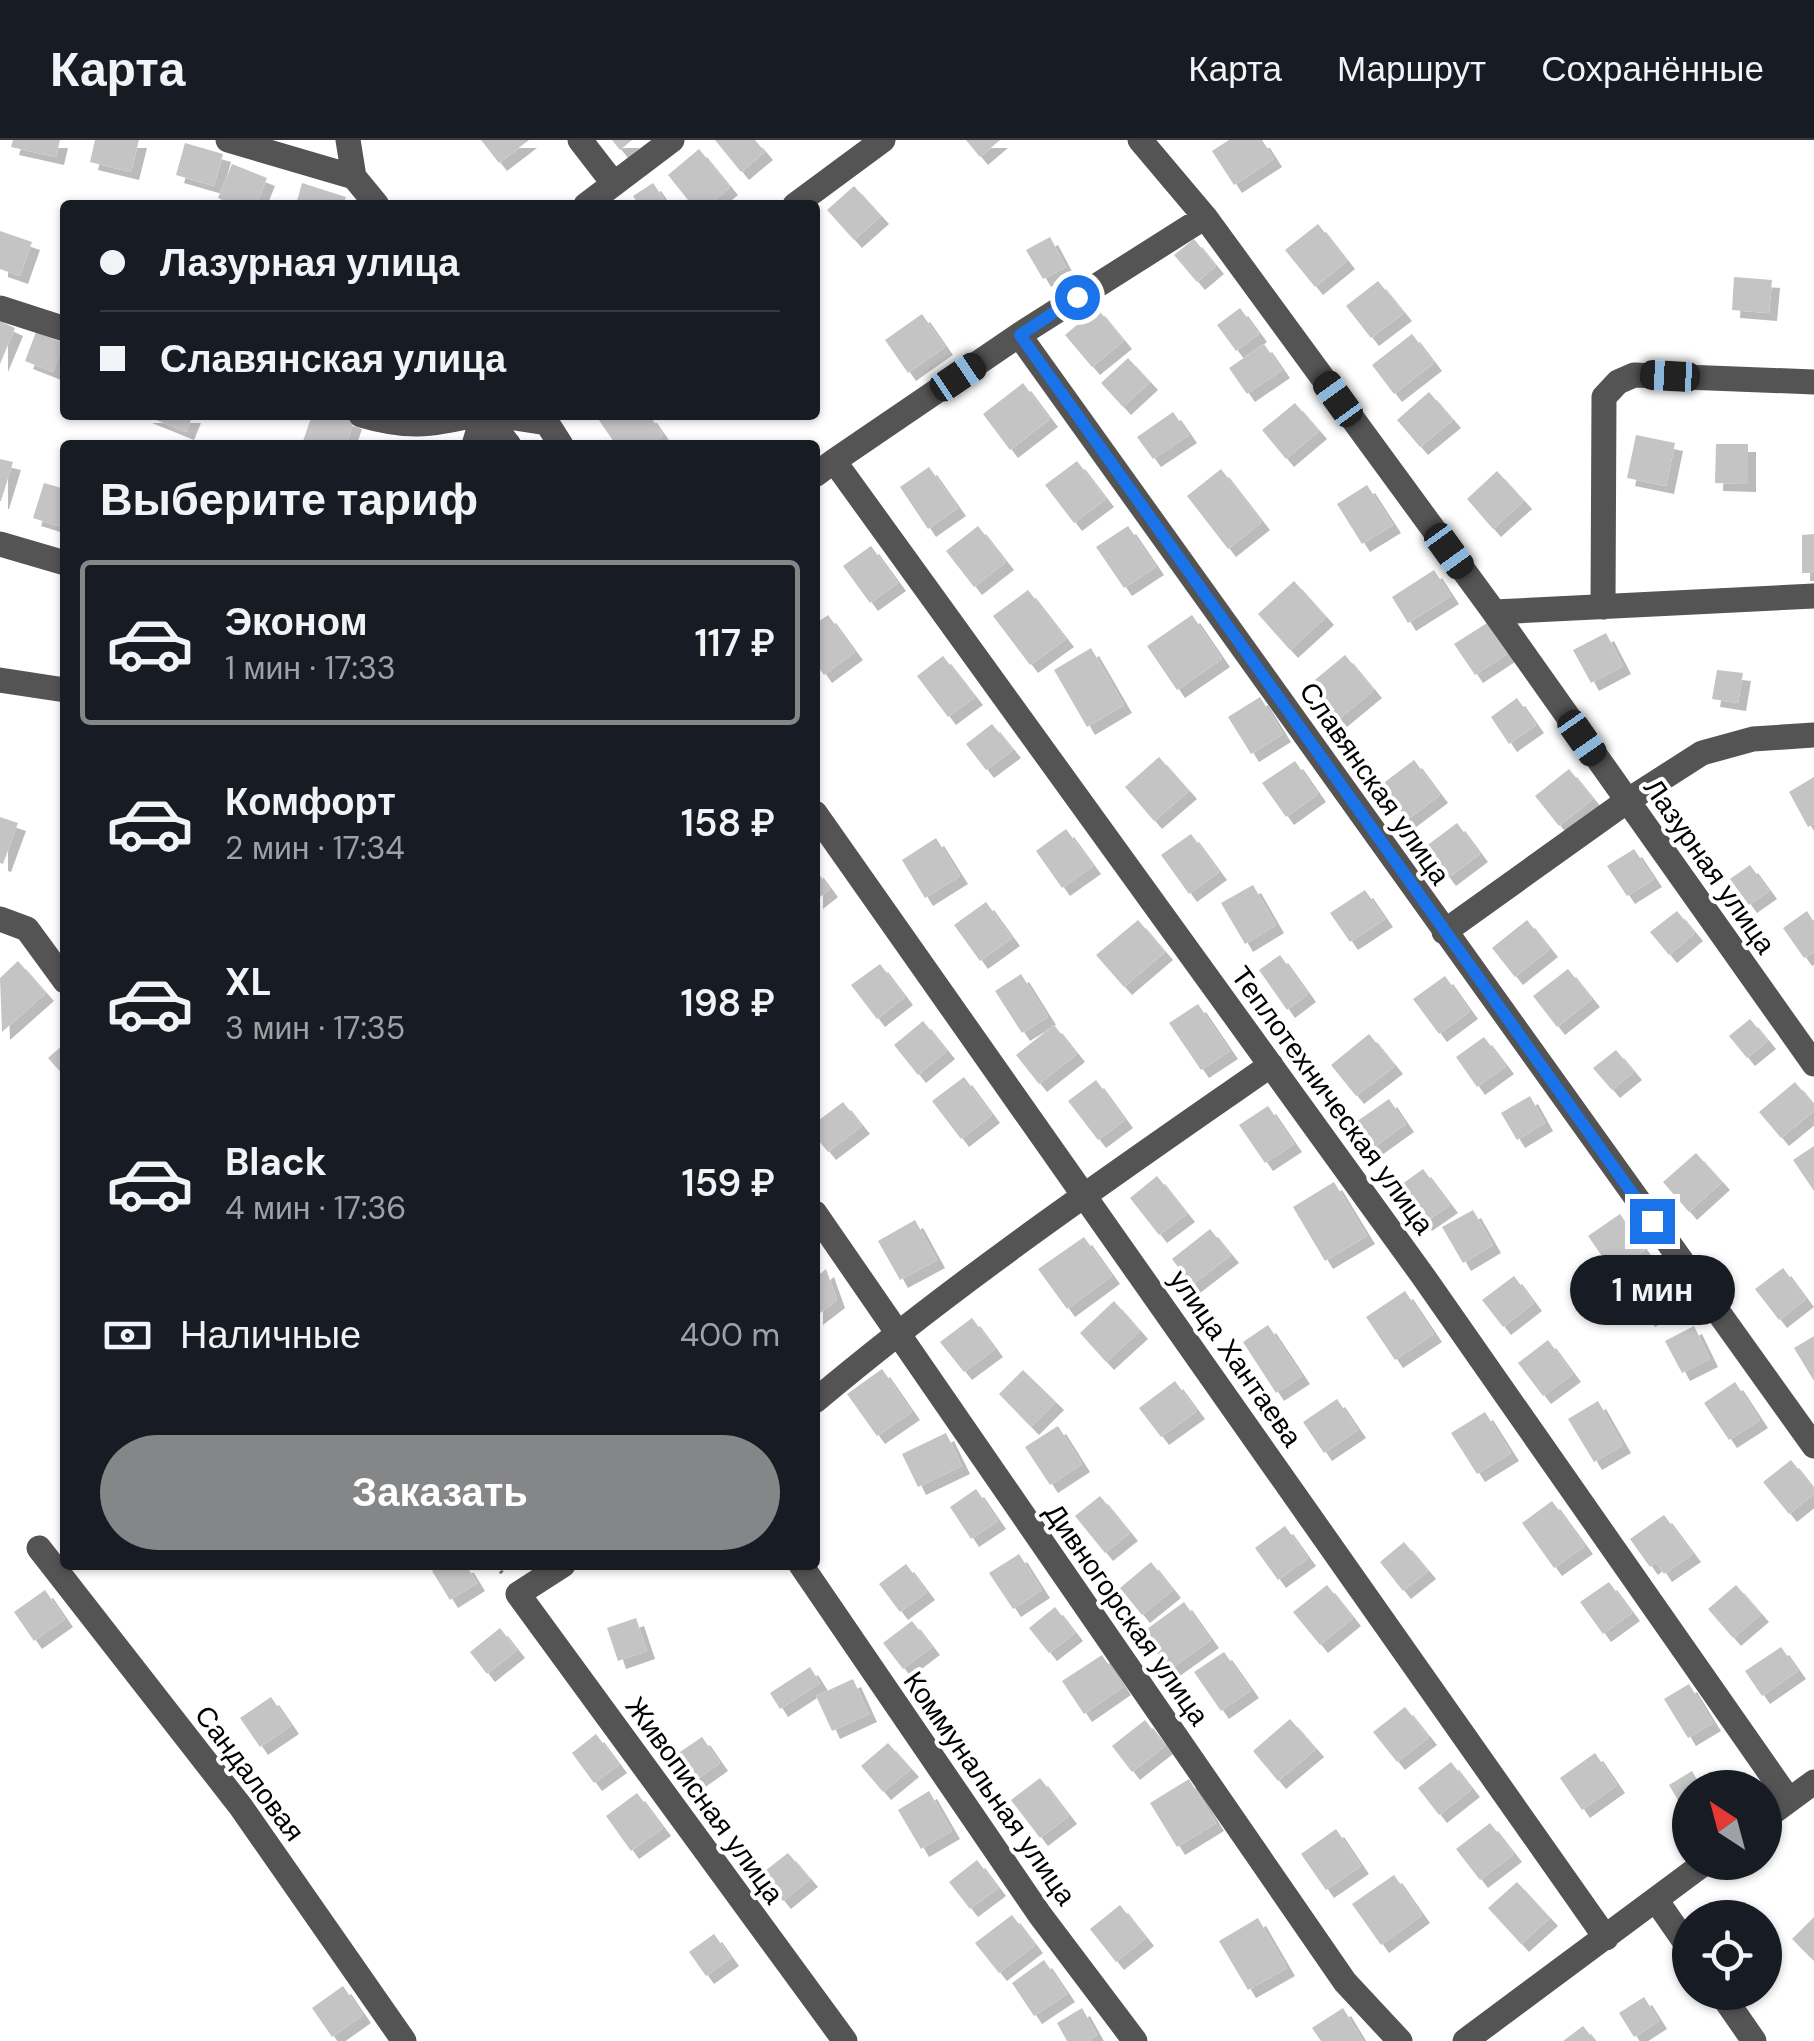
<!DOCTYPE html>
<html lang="ru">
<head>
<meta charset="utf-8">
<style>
  :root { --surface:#171b24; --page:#242831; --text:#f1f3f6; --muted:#9ea1a6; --line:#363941; --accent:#858687 }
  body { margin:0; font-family:"DM Sans",sans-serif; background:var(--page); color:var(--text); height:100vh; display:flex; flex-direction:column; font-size:38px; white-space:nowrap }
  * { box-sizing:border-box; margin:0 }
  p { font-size:32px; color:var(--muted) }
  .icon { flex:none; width:55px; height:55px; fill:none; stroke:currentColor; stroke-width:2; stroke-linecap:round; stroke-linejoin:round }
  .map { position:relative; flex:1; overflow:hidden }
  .sheet { position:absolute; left:60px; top:300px; width:760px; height:1130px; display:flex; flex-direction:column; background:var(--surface); border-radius:10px; box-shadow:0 2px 8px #0004 }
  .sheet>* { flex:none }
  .top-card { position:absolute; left:60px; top:60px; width:760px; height:220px; border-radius:10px; box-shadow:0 2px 8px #0004; display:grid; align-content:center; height:220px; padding:0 40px; background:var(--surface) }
  .needle { width:65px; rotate:324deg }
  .tools { position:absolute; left:1672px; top:1630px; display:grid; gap:20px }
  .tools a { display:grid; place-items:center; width:110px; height:110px; border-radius:50%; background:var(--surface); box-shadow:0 2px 8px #0004; font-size:50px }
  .end { position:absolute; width:45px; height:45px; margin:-22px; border:12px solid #1a73e8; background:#fff; box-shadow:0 0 0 5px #fff }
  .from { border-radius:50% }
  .bubble { position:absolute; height:70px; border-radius:35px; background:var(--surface); box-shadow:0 2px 8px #0004; font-size:32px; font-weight:600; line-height:70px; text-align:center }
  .car { position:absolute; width:30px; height:60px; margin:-30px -15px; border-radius:12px; box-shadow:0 0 8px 2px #0007; background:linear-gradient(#222 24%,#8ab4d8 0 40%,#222 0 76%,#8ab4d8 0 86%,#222 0) }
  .top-card b { display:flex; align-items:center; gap:35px; height:95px; font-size:38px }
  .top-card b+b { border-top:2px solid var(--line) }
  .top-card i { width:25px; height:25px; background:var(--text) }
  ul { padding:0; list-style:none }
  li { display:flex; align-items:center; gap:30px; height:165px; margin:0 20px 15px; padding:0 20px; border:5px solid transparent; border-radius:10px }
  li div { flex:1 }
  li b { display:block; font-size:38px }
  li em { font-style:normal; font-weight:600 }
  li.selected { border-color:var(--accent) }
  li>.icon { width:90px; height:90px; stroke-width:1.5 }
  h2 { padding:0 40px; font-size:45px; line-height:120px }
  .pay { display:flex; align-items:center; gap:25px; height:110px; padding:0 40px; font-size:38px }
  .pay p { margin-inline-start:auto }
  .primary-button { display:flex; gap:20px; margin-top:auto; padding:20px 40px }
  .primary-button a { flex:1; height:115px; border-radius:60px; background:var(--accent); color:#fff; font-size:40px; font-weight:600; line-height:115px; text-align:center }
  header { display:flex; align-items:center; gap:60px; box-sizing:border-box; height:140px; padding:0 50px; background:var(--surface); border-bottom:2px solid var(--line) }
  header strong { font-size:48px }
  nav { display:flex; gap:55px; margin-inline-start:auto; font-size:35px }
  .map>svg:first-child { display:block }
</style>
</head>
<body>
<header>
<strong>Карта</strong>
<nav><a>Карта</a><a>Маршрут</a><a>Сохранённые</a></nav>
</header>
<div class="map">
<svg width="1814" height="1901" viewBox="0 0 1814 1901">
  <defs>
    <filter id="shadow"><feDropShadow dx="8" dy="8" stdDeviation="0" flood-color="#0004"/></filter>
  </defs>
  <rect width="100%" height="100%" fill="#fff"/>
  <path fill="#c4c4c4" filter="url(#shadow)" d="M 13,0 L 60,0 L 56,17 L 11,7 Z
    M 95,0 L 139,0 L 131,32 L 90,22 Z
    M 481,0 L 529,0 L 499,23 Z
    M 612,0 L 632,0 L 620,10 Z
    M 715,0 L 755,0 L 765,12 L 741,32 Z
    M 966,0 L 1000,0 L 980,17 Z
    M 1229,0 L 1262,0 L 1274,19 L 1234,45 L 1212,11 Z
    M 185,3 L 223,14 L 214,46 L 176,35 Z
    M 699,9 L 730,47 L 708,65 L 692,65 L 668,35 Z
    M 232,24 L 267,38 L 256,65 L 234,65 L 218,58 Z
    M 302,43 L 346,57 L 343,65 L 296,65 Z
    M 653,43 L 668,65 L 639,65 L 633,56 Z
    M 854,46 L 881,76 L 854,100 L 827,70 Z
    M 1318,84 L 1347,121 L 1315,147 L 1285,110 Z
    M 0,91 L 32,102 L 20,136 L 0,129 Z
    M 1050,97 L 1066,127 L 1043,139 L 1026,110 Z
    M 1194,99 L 1216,126 L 1197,142 L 1174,115 Z
    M 1734,137 L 1772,140 L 1769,173 L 1732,170 Z
    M 1378,141 L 1404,173 L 1371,198 L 1346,166 Z
    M 1097,168 L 1124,201 L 1092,227 L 1065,195 Z
    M 1240,168 L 1259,194 L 1236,211 L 1217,185 Z
    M 922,174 L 945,207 L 908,233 L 885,200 Z
    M 0,181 L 15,188 L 0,224 Z
    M 36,192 L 64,203 L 53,232 L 25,221 Z
    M 1412,194 L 1434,223 L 1394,254 L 1372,225 Z
    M 1264,204 L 1282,230 L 1247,254 L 1229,228 Z
    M 1128,218 L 1150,242 L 1123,267 L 1101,243 Z
    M 1023,243 L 1050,279 L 1010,310 L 983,274 Z
    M 1429,252 L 1453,280 L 1420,307 L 1397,280 Z
    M 1295,263 L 1319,291 L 1286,319 L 1262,290 Z
    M 1173,272 L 1189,295 L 1153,319 L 1137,297 Z
    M 144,275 L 193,275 L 186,292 Z
    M 312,275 L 335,275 L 354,281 L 346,305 L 302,304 Z
    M 598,275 L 649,275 L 663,295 L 649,305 L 616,305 L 596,276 Z
    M 1636,295 L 1675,303 L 1666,346 L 1627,338 Z
    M 1716,304 L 1748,304 L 1748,344 L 1715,343 Z
    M 0,319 L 13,322 L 1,361 L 0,361 Z
    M 1077,321 L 1106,359 L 1074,383 L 1045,345 Z
    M 929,327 L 958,368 L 928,389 L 900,347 Z
    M 1221,329 L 1262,382 L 1228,409 L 1187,356 Z
    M 1497,331 L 1524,361 L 1493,389 L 1467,359 Z
    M 44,343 L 65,349 L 65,388 L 33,378 Z
    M 1367,345 L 1393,385 L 1362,404 L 1337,364 Z
    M 978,386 L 1006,422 L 974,447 L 946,411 Z
    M 1128,386 L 1156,427 L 1124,448 L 1096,407 Z
    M 1814,394 L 1814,433 L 1802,433 L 1802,395 Z
    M 871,406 L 898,443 L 870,463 L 843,426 Z
    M 1434,430 L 1451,456 L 1408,483 L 1392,457 Z
    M 1294,441 L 1326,477 L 1290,510 L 1258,474 Z
    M 1028,450 L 1066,499 L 1030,525 L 993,476 Z
    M 828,475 L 855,512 L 824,535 L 815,522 L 815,484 Z
    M 1192,475 L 1222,519 L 1177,550 L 1147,506 Z
    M 1487,483 L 1507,514 L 1475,535 L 1454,504 Z
    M 1606,493 L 1623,526 L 1591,543 L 1573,510 Z
    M 1091,508 L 1124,565 L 1087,587 L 1054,530 Z
    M 1345,515 L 1374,550 L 1339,579 L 1310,544 Z
    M 943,516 L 975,557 L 948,577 L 917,536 Z
    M 1717,530 L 1743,533 L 1738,563 L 1712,559 Z
    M 1260,557 L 1283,594 L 1251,614 L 1228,577 Z
    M 1517,558 L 1536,585 L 1509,604 L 1491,577 Z
    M 992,584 L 1013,610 L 986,630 L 966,604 Z
    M 1159,617 L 1189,651 L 1154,681 L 1125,647 Z
    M 1414,620 L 1440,655 L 1407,680 L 1381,645 Z
    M 1295,621 L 1318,654 L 1286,677 L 1262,643 Z
    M 1569,629 L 1593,659 L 1559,686 L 1535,656 Z
    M 1814,637 L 1814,684 L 1808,687 L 1789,652 Z
    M 0,677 L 18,683 L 3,724 L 0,723 Z
    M 1457,683 L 1480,714 L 1448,738 L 1425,707 Z
    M 1066,689 L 1093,726 L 1062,748 L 1036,711 Z
    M 1191,694 L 1219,732 L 1189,754 L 1161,715 Z
    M 936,698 L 960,736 L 925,758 L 902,720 Z
    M 1634,709 L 1654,739 L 1627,756 L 1607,726 Z
    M 1750,725 L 1769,751 L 1749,765 L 1730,739 Z
    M 815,729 L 830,749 L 815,761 Z
    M 1253,745 L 1276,785 L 1245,804 L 1221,763 Z
    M 1365,750 L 1385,779 L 1350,802 L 1330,773 Z
    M 986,762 L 1012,798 L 980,821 L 954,785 Z
    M 1677,771 L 1695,793 L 1669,815 L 1650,792 Z
    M 1807,771 L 1814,782 L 1814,812 L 1804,818 L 1783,788 Z
    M 1138,780 L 1165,812 L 1124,847 L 1096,815 Z
    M 1527,780 L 1550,809 L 1515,837 L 1492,808 Z
    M 1280,815 L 1308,854 L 1287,870 L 1259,830 Z
    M 18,821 L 46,853 L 2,892 L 0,838 Z
    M 880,824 L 905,857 L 877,879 L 851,845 Z
    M 1568,829 L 1592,859 L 1557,887 L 1533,856 Z
    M 1021,834 L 1048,877 L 1022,893 L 995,851 Z
    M 1445,836 L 1470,871 L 1439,894 L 1413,859 Z
    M 1198,864 L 1230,911 L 1201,930 L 1169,883 Z
    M 1750,879 L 1768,901 L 1747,918 L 1729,896 Z
    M 923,881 L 947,911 L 918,935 L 894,905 Z
    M 1054,885 L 1077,914 L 1039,944 L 1016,915 Z
    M 1369,894 L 1395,926 L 1356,956 L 1331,925 Z
    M 1484,897 L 1506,926 L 1477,947 L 1456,917 Z
    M 65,903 L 65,937 L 48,918 Z
    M 1616,910 L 1634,932 L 1612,950 L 1593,928 Z
    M 964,937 L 992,975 L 961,999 L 932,961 Z
    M 1096,940 L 1125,980 L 1098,1000 L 1068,961 Z
    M 1795,942 L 1814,965 L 1814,971 L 1781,998 L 1759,972 Z
    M 1530,956 L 1545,983 L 1517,1000 L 1501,973 Z
    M 1389,959 L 1406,984 L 1374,1007 L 1356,982 Z
    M 843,962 L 862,986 L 828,1012 L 815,996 L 815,983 Z
    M 1268,966 L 1294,1004 L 1265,1023 L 1239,985 Z
    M 1814,1006 L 1814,1051 L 1793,1020 Z
    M 1696,1013 L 1722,1042 L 1689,1072 L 1663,1042 Z
    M 1423,1029 L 1450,1065 L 1424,1083 L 1398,1047 Z
    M 1157,1036 L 1187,1074 L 1159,1095 L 1130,1058 Z
    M 1334,1042 L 1367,1096 L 1325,1121 L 1293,1067 Z
    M 1473,1070 L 1493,1105 L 1463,1123 L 1442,1087 Z
    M 1620,1074 L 1645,1110 L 1613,1132 L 1588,1096 Z
    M 915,1080 L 937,1120 L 900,1140 L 878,1101 Z
    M 1210,1089 L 1231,1115 L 1192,1145 L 1172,1119 Z
    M 1084,1097 L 1112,1136 L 1067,1169 L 1038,1129 Z
    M 1783,1128 L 1806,1159 L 1779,1180 L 1755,1149 Z
    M 826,1129 L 837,1160 L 815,1177 L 815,1138 Z
    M 1658,1133 L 1675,1162 L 1647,1179 L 1629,1151 Z
    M 1514,1136 L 1534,1163 L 1503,1187 L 1482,1160 Z
    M 1405,1151 L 1434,1194 L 1395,1220 L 1366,1177 Z
    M 1114,1161 L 1140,1191 L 1106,1222 L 1080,1193 Z
    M 972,1178 L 995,1209 L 964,1232 L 940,1202 Z
    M 1268,1185 L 1302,1236 L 1276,1253 L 1243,1202 Z
    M 1694,1186 L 1710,1219 L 1682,1233 L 1665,1201 Z
    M 1814,1196 L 1814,1241 L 1794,1208 Z
    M 1548,1200 L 1573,1234 L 1543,1256 L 1518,1223 Z
    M 882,1229 L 912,1272 L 877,1296 L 847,1254 Z
    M 1023,1230 L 1056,1262 L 1031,1287 L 999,1254 Z
    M 1175,1241 L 1197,1271 L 1161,1297 L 1139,1268 Z
    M 1735,1242 L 1760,1280 L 1729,1300 L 1704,1263 Z
    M 1337,1259 L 1358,1290 L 1324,1313 L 1303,1282 Z
    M 1598,1261 L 1623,1305 L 1594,1322 L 1568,1279 Z
    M 1485,1272 L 1511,1313 L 1477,1334 L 1451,1293 Z
    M 1058,1286 L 1082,1324 L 1050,1345 L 1025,1307 Z
    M 946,1293 L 962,1326 L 918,1347 L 902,1314 Z
    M 1791,1320 L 1814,1349 L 1814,1354 L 1789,1374 L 1763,1342 Z
    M 976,1349 L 998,1381 L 971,1399 L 950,1367 Z
    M 1100,1356 L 1130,1393 L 1105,1413 L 1075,1376 Z
    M 1552,1361 L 1585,1406 L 1554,1428 L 1522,1383 Z
    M 1664,1375 L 1693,1414 L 1664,1434 L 1656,1422 L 1650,1427 L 1630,1399 Z
    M 1285,1386 L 1308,1418 L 1278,1440 L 1255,1408 Z
    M 1404,1402 L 1428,1431 L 1403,1451 L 1380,1422 Z
    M 1019,1414 L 1042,1450 L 1013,1469 L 989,1433 Z
    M 1151,1422 L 1173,1450 L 1142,1475 L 1120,1448 Z
    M 906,1424 L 927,1452 L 900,1472 L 879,1444 Z
    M 443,1425 L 466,1425 L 477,1443 L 450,1460 L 432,1431 Z
    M 1609,1442 L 1632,1473 L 1603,1494 L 1580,1462 Z
    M 1327,1445 L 1353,1478 L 1320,1505 L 1293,1472 Z
    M 1736,1445 L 1761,1474 L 1733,1498 L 1708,1469 Z
    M 45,1450 L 65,1479 L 34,1501 L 14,1472 Z
    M 1184,1462 L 1211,1500 L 1169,1530 L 1143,1492 Z
    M 1055,1467 L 1075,1493 L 1049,1513 L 1029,1488 Z
    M 636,1478 L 647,1511 L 618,1521 L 607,1488 Z
    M 912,1481 L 932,1507 L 903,1529 L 883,1503 Z
    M 500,1488 L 517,1510 L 487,1534 L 470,1512 Z
    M 1781,1507 L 1798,1531 L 1762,1556 L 1745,1531 Z
    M 1224,1512 L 1251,1550 L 1221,1571 L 1194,1532 Z
    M 1102,1515 L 1123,1547 L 1084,1574 L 1062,1541 Z
    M 810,1527 L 820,1543 L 780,1569 L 770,1553 Z
    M 853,1539 L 869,1574 L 832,1591 L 816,1556 Z
    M 1689,1544 L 1713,1583 L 1688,1598 L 1664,1559 Z
    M 271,1557 L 291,1586 L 260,1607 L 240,1578 Z
    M 1405,1567 L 1429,1597 L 1397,1622 L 1373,1592 Z
    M 1290,1579 L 1316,1609 L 1278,1641 L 1253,1611 Z
    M 1145,1580 L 1165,1606 L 1132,1632 L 1112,1606 Z
    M 596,1594 L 619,1625 L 594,1643 L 572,1613 Z
    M 702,1597 L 720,1623 L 696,1640 L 677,1614 Z
    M 888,1603 L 911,1629 L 883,1652 L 861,1626 Z
    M 1595,1613 L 1617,1645 L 1582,1670 L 1560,1638 Z
    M 1451,1622 L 1472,1649 L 1439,1675 L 1418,1648 Z
    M 1692,1631 L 1702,1648 L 1690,1648 L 1690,1680 L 1669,1645 Z
    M 1040,1638 L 1069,1676 L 1040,1698 L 1011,1660 Z
    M 1189,1639 L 1216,1683 L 1177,1707 L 1150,1663 Z
    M 929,1651 L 952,1691 L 921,1709 L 898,1670 Z
    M 637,1653 L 663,1688 L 631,1711 L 606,1676 Z
    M 1490,1683 L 1514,1714 L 1480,1740 L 1456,1709 Z
    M 1336,1689 L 1361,1726 L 1326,1750 L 1301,1714 Z
    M 788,1713 L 810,1739 L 783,1761 L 761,1734 Z
    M 977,1720 L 998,1748 L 970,1769 L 949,1742 Z
    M 1394,1735 L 1422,1775 L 1381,1805 L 1352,1764 Z
    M 1517,1742 L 1550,1778 L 1521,1804 L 1488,1768 Z
    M 1120,1765 L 1146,1798 L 1116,1822 L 1090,1789 Z
    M 1012,1775 L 1035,1805 L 999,1833 L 975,1803 Z
    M 1814,1777 L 1814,1816 L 1812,1819 L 1792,1799 Z
    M 1258,1778 L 1287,1828 L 1248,1850 L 1219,1801 Z
    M 714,1794 L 731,1818 L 706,1836 L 689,1812 Z
    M 1044,1820 L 1067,1854 L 1034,1876 L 1012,1843 Z
    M 343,1846 L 363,1875 L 332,1897 L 312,1868 Z
    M 1644,1857 L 1659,1881 L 1634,1897 L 1619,1873 Z
    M 1082,1868 L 1097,1895 L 1088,1901 L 1067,1901 L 1057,1883 Z
    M 1343,1868 L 1363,1901 L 1321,1901 L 1312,1888 Z
    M 1583,1886 L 1595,1901 L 1563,1901 Z"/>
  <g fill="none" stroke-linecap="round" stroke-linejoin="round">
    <path stroke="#767676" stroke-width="4" stroke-dasharray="2.5 5" stroke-linecap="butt" d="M 496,1425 L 505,1437"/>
    <path stroke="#545454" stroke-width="25" d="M 228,0 L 354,37 L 377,65
      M 348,0 L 354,37
      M 580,0 L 614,44
      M 1140,0 L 1205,77
      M 586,65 L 672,0
      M 795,65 L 883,0
      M 0,168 L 65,189
      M 1019,195 L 1205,77 L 1494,472 L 1814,924
      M 361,275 C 405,288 431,286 474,275
      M 485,275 L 509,305
      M 497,275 L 547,283 L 561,305
      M 474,305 L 483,275
      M 834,321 L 1019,195 L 1814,1306
      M 815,335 L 834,321 L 1423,1136 L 1789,1660
      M 0,404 L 65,423
      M 1603,467 L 1604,257 L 1618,242 L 1634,235 L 1814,242
      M 1494,472 L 1814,456
      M 0,540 L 65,550
      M 815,673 L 1606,1798
      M 0,779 L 27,789 L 65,841
      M 1444,792 L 1627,661 L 1702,613 L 1753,599 L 1814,595
      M 815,1073 L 1345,1842 L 1400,1901
      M 815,1261 C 960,1139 1116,1033 1271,925
      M 39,1408 L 241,1667 L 404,1901
      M 563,1425 L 518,1454 L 845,1901
      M 801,1425 L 1040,1775 L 1135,1901
      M 1765,1678 L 1814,1642
      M 1656,1760 L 1690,1809
      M 1720,1852 L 1754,1901
      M 1465,1901 L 1706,1722"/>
  </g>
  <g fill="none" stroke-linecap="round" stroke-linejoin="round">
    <path stroke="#1a73e8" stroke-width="12" d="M 1077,157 L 1020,195 L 1652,1081"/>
  </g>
  <g text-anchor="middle" stroke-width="8" stroke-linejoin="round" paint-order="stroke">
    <g font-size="28" fill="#000" stroke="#fff">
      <text transform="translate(1375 643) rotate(55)" y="10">Славянская улица</text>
      <text transform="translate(1710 726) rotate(55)" y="10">Лазурная улица</text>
      <text transform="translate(1333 960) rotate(54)" y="10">Теплотехническая улица</text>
      <text transform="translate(1236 1218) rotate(55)" y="10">улица Хантаева</text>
      <text transform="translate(1127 1474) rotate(55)" y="10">Дивногорская улица</text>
      <text transform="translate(250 1633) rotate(53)" y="10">Сандаловая</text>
      <text transform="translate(990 1648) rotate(55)" y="10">Коммунальная улица</text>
      <text transform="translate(705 1660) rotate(54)" y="10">Живописная улица</text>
    </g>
  </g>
</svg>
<div class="tools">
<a><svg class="needle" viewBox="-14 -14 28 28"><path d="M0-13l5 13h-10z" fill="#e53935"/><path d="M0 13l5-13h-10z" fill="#9ea1a6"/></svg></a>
<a><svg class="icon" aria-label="locate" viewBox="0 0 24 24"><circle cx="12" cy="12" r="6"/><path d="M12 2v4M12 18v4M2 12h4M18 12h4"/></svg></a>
</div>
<i class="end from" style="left:1077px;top:157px"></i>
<i class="end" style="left:1652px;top:1081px"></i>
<div class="bubble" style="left:1570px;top:1115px;width:165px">1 мин</div>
<i class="car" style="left:1670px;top:236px;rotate:273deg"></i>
<i class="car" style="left:958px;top:237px;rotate:56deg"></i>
<i class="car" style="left:1338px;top:259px;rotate:324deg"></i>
<i class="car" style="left:1449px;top:411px;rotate:144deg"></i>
<i class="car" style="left:1582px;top:598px;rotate:145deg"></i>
<div class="top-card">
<b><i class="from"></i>Лазурная улица</b>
<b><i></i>Славянская улица</b>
</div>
<section class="sheet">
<h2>Выберите тариф</h2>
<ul>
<li class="selected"><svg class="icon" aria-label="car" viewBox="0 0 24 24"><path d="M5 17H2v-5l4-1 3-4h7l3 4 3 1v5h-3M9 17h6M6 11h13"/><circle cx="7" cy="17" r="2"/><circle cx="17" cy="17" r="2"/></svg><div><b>Эконом</b><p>1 мин · 17:33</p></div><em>117 ₽</em></li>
<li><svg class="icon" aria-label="car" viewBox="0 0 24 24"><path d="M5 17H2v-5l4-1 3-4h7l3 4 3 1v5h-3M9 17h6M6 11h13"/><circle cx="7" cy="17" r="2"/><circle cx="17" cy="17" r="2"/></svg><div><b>Комфорт</b><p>2 мин · 17:34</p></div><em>158 ₽</em></li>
<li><svg class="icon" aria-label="car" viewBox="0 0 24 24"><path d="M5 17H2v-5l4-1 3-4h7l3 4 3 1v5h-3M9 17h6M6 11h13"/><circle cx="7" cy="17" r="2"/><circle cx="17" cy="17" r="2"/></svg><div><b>XL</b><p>3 мин · 17:35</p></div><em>198 ₽</em></li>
<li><svg class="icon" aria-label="car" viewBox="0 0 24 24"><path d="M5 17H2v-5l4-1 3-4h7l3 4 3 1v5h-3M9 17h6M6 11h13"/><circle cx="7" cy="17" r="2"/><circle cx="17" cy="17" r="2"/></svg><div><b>Black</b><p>4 мин · 17:36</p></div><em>159 ₽</em></li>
</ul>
<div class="pay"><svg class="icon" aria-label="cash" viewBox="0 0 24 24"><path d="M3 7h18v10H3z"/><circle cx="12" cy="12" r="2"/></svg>Наличные<p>400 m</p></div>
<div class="primary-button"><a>Заказать</a></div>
</section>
</div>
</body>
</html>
